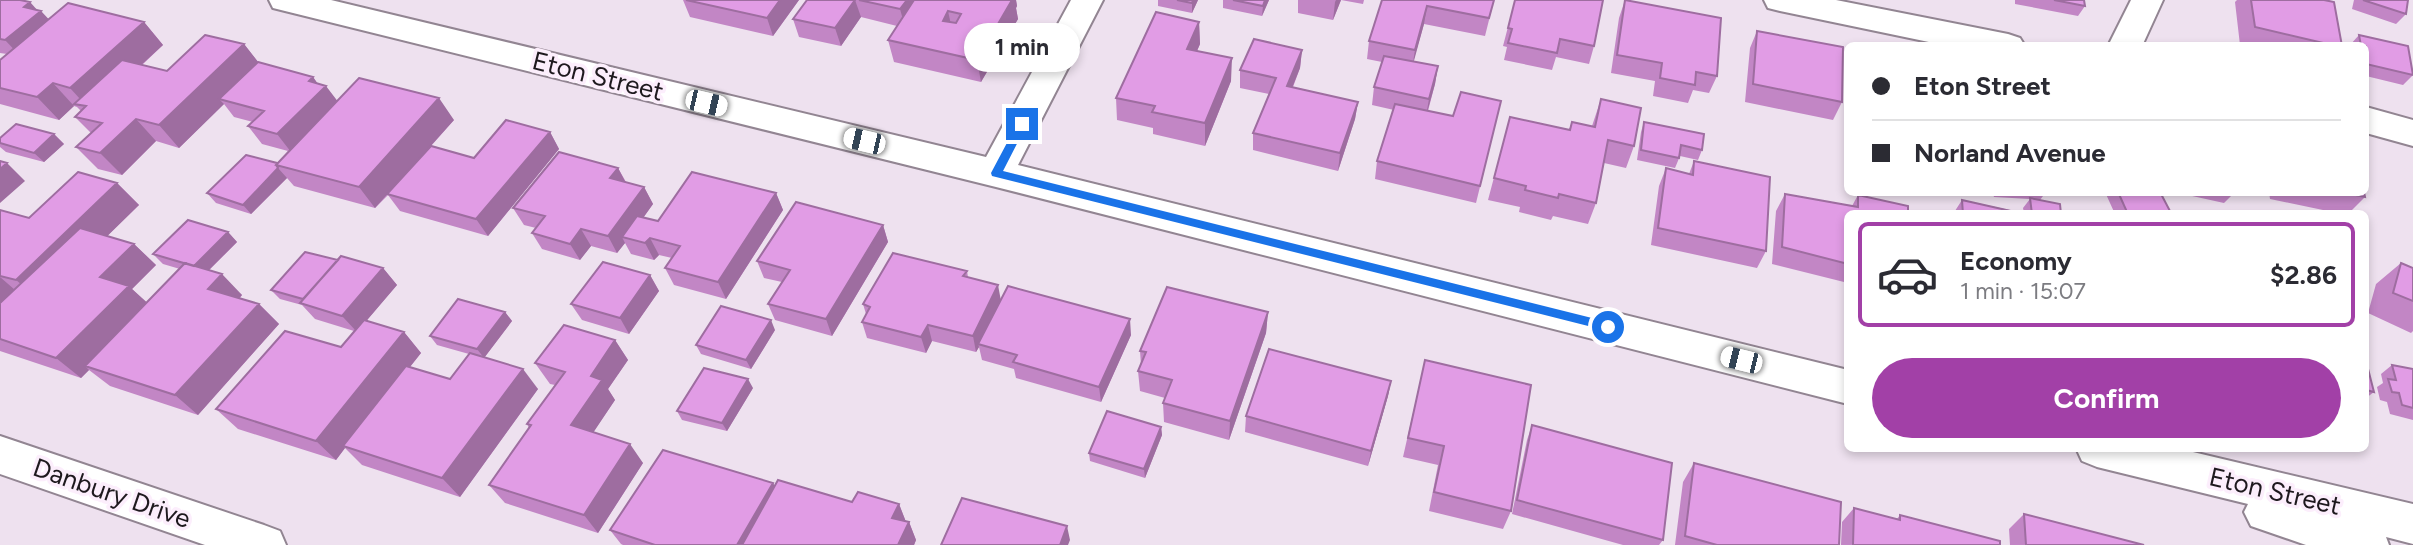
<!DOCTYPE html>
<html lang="en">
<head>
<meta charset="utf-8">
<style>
  :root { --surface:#fff; --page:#f2f2f3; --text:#2b2b33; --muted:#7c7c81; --line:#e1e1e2; --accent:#a240a7 }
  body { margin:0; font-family:Figtree,sans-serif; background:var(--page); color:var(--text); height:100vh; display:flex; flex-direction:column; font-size:26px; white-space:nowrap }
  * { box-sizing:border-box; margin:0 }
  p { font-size:23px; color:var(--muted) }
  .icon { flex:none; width:38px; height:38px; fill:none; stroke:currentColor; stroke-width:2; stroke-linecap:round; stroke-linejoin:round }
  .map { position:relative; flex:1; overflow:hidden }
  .drawer { position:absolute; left:1844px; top:210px; width:525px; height:242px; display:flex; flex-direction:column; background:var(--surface); border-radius:10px; box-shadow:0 4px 10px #0003 }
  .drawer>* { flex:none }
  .guide { position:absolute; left:1844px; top:42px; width:525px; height:154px; border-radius:10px; box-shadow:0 4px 10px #0003; display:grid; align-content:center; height:154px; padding:0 28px; background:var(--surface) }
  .end { position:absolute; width:32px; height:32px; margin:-16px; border:9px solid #1a73e8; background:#fff; box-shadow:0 0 0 4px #fff }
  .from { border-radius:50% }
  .bubble { position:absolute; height:49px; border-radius:24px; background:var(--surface); box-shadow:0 4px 10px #0003; font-size:23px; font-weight:700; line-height:49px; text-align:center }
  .car { position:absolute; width:21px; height:42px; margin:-21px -10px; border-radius:9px; box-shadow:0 0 5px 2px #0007; background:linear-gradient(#fff 24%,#345 0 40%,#fff 0 76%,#345 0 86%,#fff 0) }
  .guide b { display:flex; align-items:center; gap:24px; height:66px; font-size:26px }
  .guide b+b { border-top:2px solid var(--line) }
  .guide i { width:18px; height:18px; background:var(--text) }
  ul { padding:12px 0 0; list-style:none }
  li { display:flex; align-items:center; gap:21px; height:105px; margin:0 14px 10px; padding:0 14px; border:4px solid transparent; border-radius:10px }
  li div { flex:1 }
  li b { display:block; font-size:26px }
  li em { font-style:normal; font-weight:700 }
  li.on { border-color:var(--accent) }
  li>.icon { width:63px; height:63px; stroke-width:1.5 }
  .button { display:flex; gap:14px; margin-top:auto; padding:14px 28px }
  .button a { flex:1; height:80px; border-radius:42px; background:var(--accent); color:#fff; font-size:28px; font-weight:700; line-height:80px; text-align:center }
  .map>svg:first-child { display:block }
</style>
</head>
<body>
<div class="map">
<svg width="2413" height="545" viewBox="0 0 2413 545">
  <rect width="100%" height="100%" fill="#eee1ef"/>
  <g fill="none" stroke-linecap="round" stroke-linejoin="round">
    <g stroke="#928592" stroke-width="4">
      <path id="minor" d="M 269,0 L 331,0 L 986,157 L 1071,0 L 1103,0 L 1018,165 L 1848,370 L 1848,404 L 996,187 L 285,11 L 273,8 Z
        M 1764,0 L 1836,0 L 2008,34 L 2020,38 L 2025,46 L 1948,46 L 1780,11 L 1768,8 Z
        M 2131,0 L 2163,0 L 2142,46 L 2108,46 Z
        M 2366,107 L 2413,120 L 2413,146 L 2366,133 Z
        M 0,436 L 264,525 L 280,531 L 286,545 L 205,545 L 0,474 Z
        M 2076,448 L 2176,448 L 2413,504 L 2413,544 L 2386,537 L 2389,545 L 2306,545 L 2251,526 L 2244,512 L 2248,504 L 2097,467 L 2082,461 Z"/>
    </g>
    <use href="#minor" fill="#fff" fill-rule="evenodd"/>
  </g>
  <path fill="#c286c5" d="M 0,0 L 36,10 L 48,19 L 144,22 L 163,45 L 142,65 L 167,71 L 244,44 L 258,62 L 313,77 L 318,84 L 337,101 L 454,120 L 431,146 L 474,158 L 550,132 L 559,149 L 488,236 L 400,211 L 388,195 L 375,208 L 294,186 L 287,178 L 251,214 L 216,203 L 207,193 L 277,163 L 288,151 L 262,144 L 248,126 L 253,122 L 234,117 L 224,104 L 179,148 L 156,141 L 122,175 L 98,169 L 76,147 L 91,133 L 75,117 L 81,111 L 77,107 L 74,106 L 59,120 L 0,104 L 0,60 L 7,54 L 0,53 Z
    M 683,0 L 799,0 L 773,36 L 690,17 Z
    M 807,0 L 1016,0 L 1017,6 L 1016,8 L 1018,19 L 981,82 L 894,62 L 888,40 L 897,26 L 861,17 L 841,46 L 799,37 L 793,19 Z
    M 1158,0 L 1198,0 L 1192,13 L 1158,6 Z
    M 1223,0 L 1269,0 L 1262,16 L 1223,8 Z
    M 1298,0 L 1341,0 L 1333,20 L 1298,13 Z
    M 1341,0 L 1364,0 L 1363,4 Z
    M 1382,0 L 1494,0 L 1485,36 L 1424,24 L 1413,62 L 1438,66 L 1435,84 L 1428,111 L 1453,116 L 1501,101 L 1476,203 L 1375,179 L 1377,161 L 1394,110 L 1372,105 L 1374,87 L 1382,62 L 1367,59 L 1369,41 Z
    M 1515,0 L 1594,46 L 1589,64 L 1556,57 L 1552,70 L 1504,60 L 1507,47 L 1503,46 Z
    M 1625,0 L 1717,76 L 1709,93 L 1693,90 L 1688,103 L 1653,96 L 1655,81 L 1611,73 L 1619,18 Z
    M 2015,0 L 2084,0 L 2085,6 L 2078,16 L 2015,4 Z
    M 2237,0 L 2324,0 L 2342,46 L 2240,45 L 2235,2 Z
    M 2354,0 L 2408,0 L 2406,14 L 2396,24 L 2352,9 Z
    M 1199,22 L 1200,44 L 1197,51 L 1231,81 L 1205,146 L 1153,134 L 1153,128 L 1117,120 L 1116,98 Z
    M 1757,31 L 1842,102 L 1833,120 L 1745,102 L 1750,48 Z
    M 2359,35 L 2413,75 L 2403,85 L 2366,76 L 2366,46 L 2350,45 Z
    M 1302,50 L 1300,68 L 1293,87 L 1358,102 L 1355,119 L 1338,171 L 1253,150 L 1253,133 L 1269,94 L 1240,88 L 1240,70 Z
    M 1601,99 L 1634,146 L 1626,168 L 1604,163 L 1596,203 L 1588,224 L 1553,216 L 1551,220 L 1519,212 L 1520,207 L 1488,200 L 1510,117 L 1569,130 L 1572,122 L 1592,126 Z
    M 1644,122 L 1702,150 L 1698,160 L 1680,156 L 1675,168 L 1637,160 L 1641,132 Z
    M 54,134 L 64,144 L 44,162 L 6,152 L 0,147 L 0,138 Z
    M 1694,161 L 1766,251 L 1757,268 L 1651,245 L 1659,186 L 1666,168 L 1689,174 Z
    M 618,168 L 626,182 L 644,187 L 653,204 L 643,218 L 658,221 L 776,193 L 783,210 L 726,299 L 674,285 L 665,268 L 672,258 L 659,255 L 654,260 L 631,254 L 625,243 L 617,253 L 591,246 L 580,260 L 542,249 L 532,233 L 536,228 L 524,225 L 513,208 Z
    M 117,183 L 139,205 L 107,236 L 134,244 L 156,265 L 132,289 L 147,303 L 180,269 L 163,264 L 153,254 L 228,232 L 237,242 L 209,270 L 242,295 L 240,298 L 259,304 L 279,324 L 198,415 L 110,386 L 89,370 L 81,378 L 0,351 L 0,210 L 29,218 Z
    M 1992,192 L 2046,192 L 2040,200 L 2036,199 L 2061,214 L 1953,214 L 1962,200 L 2024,213 L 2023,208 L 2030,199 L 1994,197 Z
    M 2105,192 L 2160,192 L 2171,214 L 2115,214 Z
    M 2174,192 L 2235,192 L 2224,203 Z
    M 2269,192 L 2364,192 L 2365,197 L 2348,214 L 2342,214 L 2270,199 Z
    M 1785,194 L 1852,206 L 1858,195 L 1908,214 L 1848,214 L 1848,283 L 1772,264 L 1776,211 Z
    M 883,225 L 888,242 L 832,336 L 775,320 L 768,304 L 782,282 L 764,278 L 757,261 Z
    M 338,260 L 383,268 L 397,285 L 366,321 L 404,332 L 421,353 L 410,367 L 450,379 L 469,354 L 437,345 L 430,336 L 505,312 L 512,321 L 484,358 L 538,389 L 460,497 L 362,465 L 345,448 L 336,460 L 238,429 L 216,409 L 341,347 L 354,331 L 315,319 L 302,305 L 280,299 L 271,290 Z
    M 2401,263 L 2413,268 L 2413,331 L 2411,333 L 2368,313 L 2376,284 Z
    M 967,271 L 968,277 L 1001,299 L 1131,335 L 1101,402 L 1016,378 L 1014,369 L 982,360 L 979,347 L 976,352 L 932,341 L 926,353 L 867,338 L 862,322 L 866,314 L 863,304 Z
    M 650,275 L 659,291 L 629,334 L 582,320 L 571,304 Z
    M 1268,312 L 1266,333 L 1229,440 L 1164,422 L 1163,403 L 1165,398 L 1140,391 L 1138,371 L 1141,365 L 1140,351 Z
    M 775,330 L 751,369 L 701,354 L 696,345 Z
    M 615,340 L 628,360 L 608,389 L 615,400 L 593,432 L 643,463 L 598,533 L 505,503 L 489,485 L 529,428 L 527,424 L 555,385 L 550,384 L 535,363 Z
    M 1425,360 L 1511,511 L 1503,529 L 1429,511 L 1438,465 L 1403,457 Z
    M 2366,361 L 2374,392 L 2366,398 Z
    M 2392,365 L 2413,369 L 2413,420 L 2390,414 L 2387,402 L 2380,400 L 2377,387 L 2383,383 L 2381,374 Z
    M 1391,381 L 1388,396 L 1368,466 L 1245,432 L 1246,416 Z
    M 753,388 L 727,431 L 682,420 L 677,411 Z
    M 1532,425 L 1663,540 L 1659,545 L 1623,545 L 1512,514 L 1527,440 Z
    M 1161,427 L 1162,435 L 1145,478 L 1090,461 L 1089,453 Z
    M 1694,463 L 1839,545 L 1675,545 L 1683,482 Z
    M 775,486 L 852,502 L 899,504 L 906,522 L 909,522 L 916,540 L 914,545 L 623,545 L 621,544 L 610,530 Z
    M 1854,508 L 1897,519 L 1900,515 L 2000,545 L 1841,545 L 1842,522 Z
    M 2024,514 L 2144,545 L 2010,545 L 2009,529 Z"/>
  <path fill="#9e6da0" d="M 780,0 L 799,0 L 773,36 L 767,18 Z
    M 855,0 L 861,17 L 841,46 L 835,28 Z
    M 907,0 L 922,0 L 905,27 L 900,9 Z
    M 1008,0 L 1016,0 L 1017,6 L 1016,8 L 1018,19 L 981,82 L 977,60 Z
    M 1193,0 L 1198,0 L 1192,13 L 1192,3 Z
    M 1265,0 L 1269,0 L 1262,16 L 1263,6 Z
    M 1336,0 L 1341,0 L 1333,20 L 1335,2 Z
    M 30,2 L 39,12 L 41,11 L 57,28 L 22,58 L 5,40 L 24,7 Z
    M 1427,6 L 1424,24 L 1412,68 L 1415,50 Z
    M 948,11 L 953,34 L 943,21 Z
    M 144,22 L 163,45 L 91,111 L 70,88 Z
    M 1199,22 L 1200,44 L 1188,71 L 1187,49 Z
    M 244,44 L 262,67 L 219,99 L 224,104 L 179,148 L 159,125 Z
    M 1302,50 L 1300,68 L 1286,103 L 1287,86 Z
    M 1232,58 L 1231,81 L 1205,146 L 1205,123 Z
    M 1438,66 L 1435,84 L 1426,116 L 1429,99 Z
    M 313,77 L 322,90 L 326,86 L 339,103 L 291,152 L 277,134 L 309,81 Z
    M 53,83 L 74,106 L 59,120 L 37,97 Z
    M 439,98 L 454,120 L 375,208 L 359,187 Z
    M 1358,102 L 1355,119 L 1338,171 L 1340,153 Z
    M 136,119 L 156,141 L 122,175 L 100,153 Z
    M 550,132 L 559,149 L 488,236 L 476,219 Z
    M 54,134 L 64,144 L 44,162 L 34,153 Z
    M 7,163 L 25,181 L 0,203 L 0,169 Z
    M 278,168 L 287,178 L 251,214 L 243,205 Z
    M 618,168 L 627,185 L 610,178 Z
    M 117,183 L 139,205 L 41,301 L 16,280 Z
    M 644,187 L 653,204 L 628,239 L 622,237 L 625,243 L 617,253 L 608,236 Z
    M 776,193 L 783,210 L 726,299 L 718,282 Z
    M 883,225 L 888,242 L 832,336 L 826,319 Z
    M 581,229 L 591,246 L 580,260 L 570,244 Z
    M 228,232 L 237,242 L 203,276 L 194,266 Z
    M 650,238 L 659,255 L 654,260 L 645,243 Z
    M 134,244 L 156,265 L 132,289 L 152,307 L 85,366 L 89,370 L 81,378 L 56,358 L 100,277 Z
    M 383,268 L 397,285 L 357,332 L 342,316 Z
    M 222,274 L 242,295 L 229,309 L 208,289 Z
    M 650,275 L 659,291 L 629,334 L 620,318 Z
    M 0,277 L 22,296 L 0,317 Z
    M 998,285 L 1001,301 L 978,344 L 979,347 L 976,352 L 973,336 Z
    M 259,304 L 279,324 L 198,415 L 175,395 Z
    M 505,312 L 512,321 L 484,358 L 477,349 Z
    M 1268,312 L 1266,333 L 1229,440 L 1230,421 Z
    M 1130,319 L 1131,335 L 1101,402 L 1099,387 Z
    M 771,320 L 775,330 L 751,369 L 746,360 Z
    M 928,325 L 932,341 L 926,353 L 921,337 Z
    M 404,332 L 421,353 L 346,447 L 343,446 L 345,448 L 336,460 L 316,441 Z
    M 615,340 L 628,360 L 608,389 L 615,400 L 585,445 L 571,425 L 591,376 Z
    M 523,369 L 538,389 L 460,497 L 442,478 Z
    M 748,379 L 753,388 L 727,431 L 722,423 Z
    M 1391,381 L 1388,396 L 1368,466 L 1371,451 Z
    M 1161,427 L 1162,435 L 1145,478 L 1144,469 Z
    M 630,444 L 643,463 L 598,533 L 584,515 Z
    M 773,483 L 781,497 L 754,545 L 737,545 Z
    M 899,504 L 906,522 L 892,518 Z
    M 909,522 L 916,540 L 914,545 L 898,545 Z
    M 1067,526 L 1070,540 L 1068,545 L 1060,545 Z"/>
  <path fill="#e19ce5" stroke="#9e6da0" stroke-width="2" fill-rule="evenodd" d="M 0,0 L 20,0 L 30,2 L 24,7 L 41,11 L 5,40 L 0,39 Z
    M 686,0 L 780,0 L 767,18 Z
    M 807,0 L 855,0 L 835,28 L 793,19 Z
    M 859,0 L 907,0 L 900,9 Z
    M 914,0 L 1012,0 L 977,60 L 888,40 ZM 948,11 L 961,14 L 956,23 L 943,21 Z
    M 1177,0 L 1193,0 L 1192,3 Z
    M 1233,0 L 1265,0 L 1263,6 Z
    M 1382,0 L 1494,0 L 1489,18 L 1427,6 L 1415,50 L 1369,41 Z
    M 1515,0 L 1603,0 L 1594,46 L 1560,39 L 1557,53 L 1508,43 L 1512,29 L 1508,28 Z
    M 1625,0 L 1721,18 L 1717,76 L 1696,72 L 1695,85 L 1660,78 L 1662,63 L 1617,55 Z
    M 2054,0 L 2084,0 L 2085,6 Z
    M 2251,0 L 2324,0 L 2334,2 L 2342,46 L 2336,46 L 2255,27 Z
    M 2363,0 L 2408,0 L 2406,14 Z
    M 68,3 L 144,22 L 70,88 L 53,83 L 37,97 L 0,88 L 0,60 Z
    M 1156,12 L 1199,22 L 1187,49 L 1232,58 L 1205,123 L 1152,112 L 1155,106 L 1116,98 Z
    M 1757,31 L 1843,47 L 1842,102 L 1753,84 Z
    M 205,35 L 244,44 L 159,125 L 136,119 L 100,153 L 76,147 L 102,123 L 75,117 L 86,106 L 74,104 L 122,60 L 167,71 Z
    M 2359,35 L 2408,46 L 2413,75 L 2366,64 L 2366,46 L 2361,46 Z
    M 1254,39 L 1302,50 L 1287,86 L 1358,102 L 1340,153 L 1253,133 L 1276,78 L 1240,70 Z
    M 1384,56 L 1438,66 L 1429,99 L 1374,87 Z
    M 258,62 L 313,77 L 309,81 L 326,86 L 277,134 L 248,126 L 264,111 L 219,99 Z
    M 359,78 L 439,98 L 359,187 L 276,165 Z
    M 1461,92 L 1501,101 L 1480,186 L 1377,161 L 1395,104 L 1453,116 Z
    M 1601,99 L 1641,108 L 1634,146 L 1608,140 L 1596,203 L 1559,194 L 1558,198 L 1525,190 L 1526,186 L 1494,178 L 1510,117 L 1570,130 L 1572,122 L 1595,127 Z
    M 506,120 L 550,132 L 476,219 L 387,194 L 431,146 L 474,158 Z
    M 1644,122 L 1704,134 L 1702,150 L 1681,145 L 1679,158 L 1641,150 Z
    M 16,124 L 54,134 L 34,153 L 0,143 L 0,138 Z
    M 559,152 L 618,168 L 610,178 L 644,187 L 608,236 L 581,229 L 570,244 L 532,233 L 545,216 L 513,208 Z
    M 246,155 L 277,163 L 276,165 L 278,168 L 243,205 L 207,193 Z
    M 0,161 L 7,163 L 0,169 Z
    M 1694,161 L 1770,177 L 1766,251 L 1658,228 L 1666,168 L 1693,175 Z
    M 78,172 L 117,183 L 16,280 L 0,276 L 0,210 L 29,218 Z
    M 692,172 L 776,193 L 718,282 L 665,268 L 680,246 L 650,238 L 645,243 L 622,237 L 637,216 L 658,221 Z
    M 2118,192 L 2160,192 L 2171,213 L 2127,212 Z
    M 2341,192 L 2364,192 L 2365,197 Z
    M 1785,194 L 1858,207 L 1858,195 L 1908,206 L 1908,214 L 1848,214 L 1848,264 L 1782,247 Z
    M 2030,198 L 2060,204 L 2061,214 L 2032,214 Z
    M 1962,200 L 2024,214 L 1963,214 Z
    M 796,202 L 883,225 L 826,319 L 768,304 L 790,270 L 757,261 Z
    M 188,220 L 228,232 L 194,266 L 153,254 Z
    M 80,228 L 134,244 L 100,277 L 129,286 L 56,358 L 0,339 L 0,303 Z
    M 305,252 L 338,260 L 303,299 L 271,290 Z
    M 893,253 L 967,271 L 963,276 L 998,285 L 973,336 L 928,325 L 921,337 L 862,322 L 870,307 L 863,304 Z
    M 341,256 L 383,268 L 342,316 L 300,303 Z
    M 603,262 L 650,275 L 620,318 L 571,304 Z
    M 185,263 L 222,274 L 208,289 L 259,304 L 175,395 L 85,366 Z
    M 2401,263 L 2413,268 L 2413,301 L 2393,293 Z
    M 1008,286 L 1130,319 L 1099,387 L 1013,362 L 1017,355 L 978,344 Z
    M 1167,287 L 1268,312 L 1230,421 L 1163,403 L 1172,380 L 1138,371 L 1146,352 L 1140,351 Z
    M 458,299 L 505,312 L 477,349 L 430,336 Z
    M 721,306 L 771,320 L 746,360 L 696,345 Z
    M 364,320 L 404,332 L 316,441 L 216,409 L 285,331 L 341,347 Z
    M 564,325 L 615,340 L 591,376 L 602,380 L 571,425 L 630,444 L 584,515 L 489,485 L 531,425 L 527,424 L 565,372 L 535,363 Z
    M 1269,349 L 1391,381 L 1371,451 L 1246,416 Z
    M 470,353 L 523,369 L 442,478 L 343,446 L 406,366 L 450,379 Z
    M 1425,360 L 1531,385 L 1511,511 L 1434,492 L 1444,446 L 1408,438 Z
    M 2366,361 L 2374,392 L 2366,390 Z
    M 2392,365 L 2413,369 L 2413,408 L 2402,405 L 2399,393 L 2392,392 L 2388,379 L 2396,380 Z
    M 704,368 L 748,379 L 722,423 L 677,411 Z
    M 1107,411 L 1161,427 L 1144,469 L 1089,453 Z
    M 1532,425 L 1672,463 L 1663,540 L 1517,500 Z
    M 663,450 L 773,483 L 737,545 L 655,545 L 610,530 Z
    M 1694,463 L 1841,502 L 1839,545 L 1717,545 L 1685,536 Z
    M 778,480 L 852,502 L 858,492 L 899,504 L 892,518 L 909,522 L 898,545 L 742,545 Z
    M 962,498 L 1067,526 L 1060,545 L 941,545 Z
    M 1854,508 L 1900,520 L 1900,515 L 2000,541 L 2000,545 L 1853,545 Z
    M 2024,514 L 2144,545 L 2026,545 Z"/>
  <path fill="#1a73e8" d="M 1022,120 L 1027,124 L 1003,171 L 1608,322 L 1614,327 L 1608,331 L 992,176 L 991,173 L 1017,124 Z"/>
  <g text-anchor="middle" stroke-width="7" stroke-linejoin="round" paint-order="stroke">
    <g font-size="26" fill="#1e191e" stroke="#fceefc">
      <text transform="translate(598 76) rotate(14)" y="9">Eton Street</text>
      <text transform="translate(2275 491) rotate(13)" y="9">Eton Street</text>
      <text transform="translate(112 493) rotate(19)" y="9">Danbury Drive</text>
    </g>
  </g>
</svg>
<i class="end from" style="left:1608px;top:327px"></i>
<i class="end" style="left:1022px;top:124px"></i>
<div class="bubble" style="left:964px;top:23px;width:116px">1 min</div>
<i class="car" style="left:706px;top:103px;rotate:103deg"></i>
<i class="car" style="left:864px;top:141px;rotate:283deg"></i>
<i class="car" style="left:1741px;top:360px;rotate:284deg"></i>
<div class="guide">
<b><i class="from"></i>Eton Street</b>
<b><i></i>Norland Avenue</b>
</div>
<section class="drawer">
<ul>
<li class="on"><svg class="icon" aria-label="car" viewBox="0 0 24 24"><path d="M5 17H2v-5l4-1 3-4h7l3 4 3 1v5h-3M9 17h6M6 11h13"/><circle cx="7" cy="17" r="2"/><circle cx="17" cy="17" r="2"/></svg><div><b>Economy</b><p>1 min · 15:07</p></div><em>$2.86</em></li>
</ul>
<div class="button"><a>Confirm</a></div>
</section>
</div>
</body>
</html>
